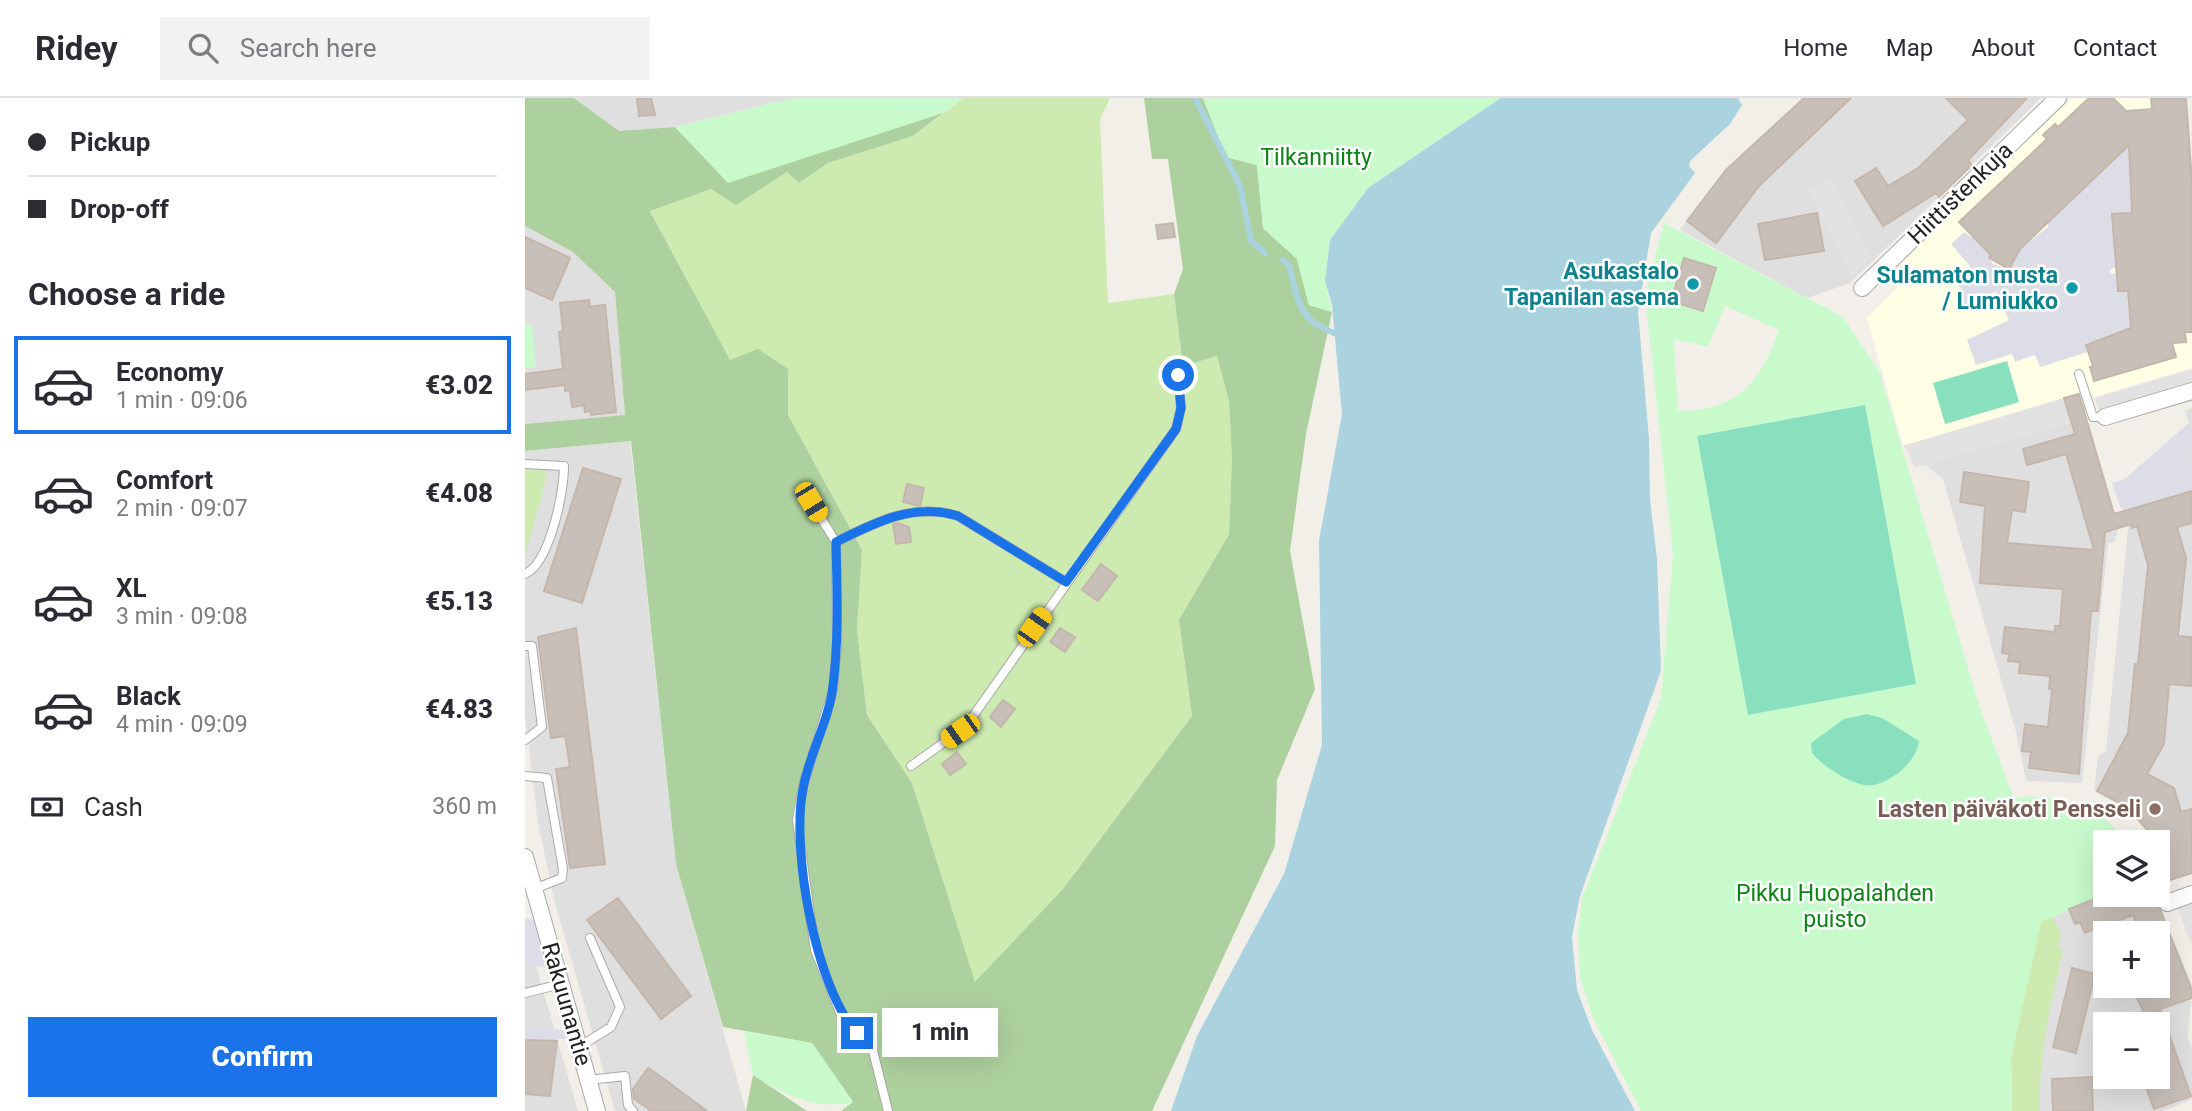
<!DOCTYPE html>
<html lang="en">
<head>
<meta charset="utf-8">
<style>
  :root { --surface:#fff; --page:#f2f2f3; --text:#2b2b33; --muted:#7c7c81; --line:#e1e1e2; --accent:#1a73e8 }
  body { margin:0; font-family:Roboto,sans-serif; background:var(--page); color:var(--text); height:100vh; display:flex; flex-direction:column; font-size:26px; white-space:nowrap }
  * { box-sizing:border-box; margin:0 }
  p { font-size:23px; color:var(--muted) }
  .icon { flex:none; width:38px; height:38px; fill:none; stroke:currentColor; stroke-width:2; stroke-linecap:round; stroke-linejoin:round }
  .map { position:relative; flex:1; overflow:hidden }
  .sheet { display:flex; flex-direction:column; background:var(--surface); width:525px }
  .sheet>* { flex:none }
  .guide { display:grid; align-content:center; height:154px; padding:0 28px; background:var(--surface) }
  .fabs { position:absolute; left:1568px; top:732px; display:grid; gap:14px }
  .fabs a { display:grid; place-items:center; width:77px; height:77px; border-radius:0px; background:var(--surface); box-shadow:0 7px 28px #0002; font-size:35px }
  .end { position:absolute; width:32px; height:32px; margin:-16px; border:9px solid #1a73e8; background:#fff; box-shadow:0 0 0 4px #fff }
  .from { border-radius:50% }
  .bubble { position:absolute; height:49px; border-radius:0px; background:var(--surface); box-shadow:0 7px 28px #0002; font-size:23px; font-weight:800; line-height:49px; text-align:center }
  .car { position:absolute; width:21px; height:42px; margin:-21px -10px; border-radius:9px; box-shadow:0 0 5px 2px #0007; background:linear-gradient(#f5c518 24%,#345 0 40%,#f5c518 0 76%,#345 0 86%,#f5c518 0) }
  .guide b { display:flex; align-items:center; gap:24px; height:66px; font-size:26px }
  .guide b+b { border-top:2px solid var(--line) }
  .guide i { width:18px; height:18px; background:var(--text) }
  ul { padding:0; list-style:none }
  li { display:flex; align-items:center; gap:21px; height:98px; margin:0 14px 10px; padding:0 14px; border:4px solid transparent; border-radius:0px }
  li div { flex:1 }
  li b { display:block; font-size:26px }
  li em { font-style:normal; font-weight:800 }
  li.selected { border-color:var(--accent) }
  li>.icon { width:63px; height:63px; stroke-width:1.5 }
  h2 { padding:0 28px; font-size:32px; line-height:84px }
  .pay { display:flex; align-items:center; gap:18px; height:77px; padding:0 28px; font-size:26px }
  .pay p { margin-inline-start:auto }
  .button { display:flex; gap:14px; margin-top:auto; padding:14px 28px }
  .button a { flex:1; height:80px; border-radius:0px; background:var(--accent); color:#fff; font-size:28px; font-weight:800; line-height:80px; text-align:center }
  header { display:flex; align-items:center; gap:42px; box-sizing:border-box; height:98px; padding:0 35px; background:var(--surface); border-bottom:2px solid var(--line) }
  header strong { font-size:33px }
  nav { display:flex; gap:38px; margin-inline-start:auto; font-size:24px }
  .search { width:490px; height:63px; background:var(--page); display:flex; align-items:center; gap:18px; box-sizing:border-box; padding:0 24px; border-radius:0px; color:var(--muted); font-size:26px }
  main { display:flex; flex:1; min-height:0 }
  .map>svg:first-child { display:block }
</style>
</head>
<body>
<header>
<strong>Ridey</strong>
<div class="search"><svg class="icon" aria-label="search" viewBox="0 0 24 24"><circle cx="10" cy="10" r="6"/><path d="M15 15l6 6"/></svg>Search here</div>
<nav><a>Home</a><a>Map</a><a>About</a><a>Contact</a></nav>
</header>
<main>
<section class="sheet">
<div class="guide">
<b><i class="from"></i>Pickup</b>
<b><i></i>Drop-off</b>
</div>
<h2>Choose a ride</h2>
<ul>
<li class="selected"><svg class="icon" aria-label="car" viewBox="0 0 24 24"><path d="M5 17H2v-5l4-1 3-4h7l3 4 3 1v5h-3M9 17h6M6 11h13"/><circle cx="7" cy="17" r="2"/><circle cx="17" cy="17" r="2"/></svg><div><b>Economy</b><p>1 min · 09:06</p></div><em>€3.02</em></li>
<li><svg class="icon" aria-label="car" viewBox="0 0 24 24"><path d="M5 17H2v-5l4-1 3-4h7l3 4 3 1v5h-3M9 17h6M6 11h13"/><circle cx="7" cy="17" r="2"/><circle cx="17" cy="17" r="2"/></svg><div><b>Comfort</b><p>2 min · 09:07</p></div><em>€4.08</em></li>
<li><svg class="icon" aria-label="car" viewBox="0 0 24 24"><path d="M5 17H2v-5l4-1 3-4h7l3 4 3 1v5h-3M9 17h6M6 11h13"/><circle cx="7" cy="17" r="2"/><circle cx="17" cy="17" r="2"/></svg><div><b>XL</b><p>3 min · 09:08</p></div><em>€5.13</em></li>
<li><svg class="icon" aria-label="car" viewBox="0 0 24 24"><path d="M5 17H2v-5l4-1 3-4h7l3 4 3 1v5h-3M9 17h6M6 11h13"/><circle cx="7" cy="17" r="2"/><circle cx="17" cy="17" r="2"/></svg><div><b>Black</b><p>4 min · 09:09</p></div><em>€4.83</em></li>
</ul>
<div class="pay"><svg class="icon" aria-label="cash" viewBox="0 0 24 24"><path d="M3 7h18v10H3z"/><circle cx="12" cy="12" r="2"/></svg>Cash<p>360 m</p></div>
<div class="button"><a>Confirm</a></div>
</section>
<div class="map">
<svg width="1667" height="1013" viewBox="0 0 1667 1013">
  <rect width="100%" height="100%" fill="#f2efe9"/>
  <path fill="#e0dfdf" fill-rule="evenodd" d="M 49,0 L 268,0 L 150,29 L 94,33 Z
    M 1279,0 L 1516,0 L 1325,185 L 1282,200 L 1155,132 L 1199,74 Z
    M 0,128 L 48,154 L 90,194 L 100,317 L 0,326 Z
    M 1554,296 L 1593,430 L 1590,444 L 1583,445 L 1557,685 L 1501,683 L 1490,630 L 1418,381 L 1378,348 Z
    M 1667,310 L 1667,775 L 1642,782 L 1633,744 L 1628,737 L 1602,709 L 1569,692 L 1573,658 L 1581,653 L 1603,430 L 1591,385 L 1600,381 L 1664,325 L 1660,313 Z
    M 105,343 L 151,766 L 221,1013 L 90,1013 L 30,805 L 13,725 L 0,618 L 0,353 Z
    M 1582,796 L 1636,812 L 1667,887 L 1663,939 L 1667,950 L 1667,1001 L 1639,1013 L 1515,1013 L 1514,967 L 1518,934 L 1538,853 L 1532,851 L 1536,836 L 1528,819 ZM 1580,835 L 1633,835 L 1633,887 L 1580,887 ZM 1580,926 L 1633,926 L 1633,978 L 1580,978 Z
    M 0,830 L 53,1013 L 0,1013 Z"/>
  <path fill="#ffffe5" d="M 1547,0 L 1662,0 L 1667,86 L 1667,270 L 1568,299 L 1554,296 L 1539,300 L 1378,348 L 1342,220 L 1386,176 L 1376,165 Z"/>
  <path fill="#cdebb0" d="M 439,0 L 585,0 L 575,22 L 583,205 L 649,196 L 658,267 L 692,258 L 704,303 L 707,362 L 704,436 L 654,522 L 667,618 L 538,791 L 450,885 L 387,685 L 342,617 L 332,532 L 337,452 L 263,317 L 263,271 L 205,263 L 125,112 L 186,91 L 211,107 L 262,74 L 274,85 L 303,65 L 388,38 Z
    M 14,369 L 19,371 L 22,378 L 0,458 L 0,370 Z
    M 1528,819 L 1536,836 L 1532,850 L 1538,852 C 1525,909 1514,954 1515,1013 L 1487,1013 L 1486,959 L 1516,824 Z"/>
  <path fill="#add19e" d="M 0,0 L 49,0 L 94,33 L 150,29 L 203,84 L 353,19 L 418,15 L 388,38 L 303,65 L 274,85 L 262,74 L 211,107 L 186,91 L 125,113 L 205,262 L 233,251 L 263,271 L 263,317 L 337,452 L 332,532 L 342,617 L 387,685 L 450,884 L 538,791 L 667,618 L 654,522 L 704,436 L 707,362 L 704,303 L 692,258 L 658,268 L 649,196 L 658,171 L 643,61 L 627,61 L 619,0 L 678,0 L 701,59 L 732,67 L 738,130 L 772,161 L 784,207 L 807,214 L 781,336 L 765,453 L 790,591 L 752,682 L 750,748 L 627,1013 L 316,1013 L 328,1004 L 287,945 L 198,929 L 151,766 L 106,343 L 0,353 L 0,326 L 100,317 L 90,194 L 48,154 L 0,128 Z
    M 228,977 L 282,1013 L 221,1013 Z"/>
  <path fill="#c8facc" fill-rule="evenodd" d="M 268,0 L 439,0 L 418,15 L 203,85 L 150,29 Z
    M 678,0 L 976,0 L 843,90 L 805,142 L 800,183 L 807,214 L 784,207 L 772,161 L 738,130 L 732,67 L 701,59 Z
    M 1139,125 L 1318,219 L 1354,273 L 1456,613 L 1489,700 C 1533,695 1575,706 1601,744 L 1580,744 L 1582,796 L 1516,824 L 1486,959 L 1487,1013 L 1116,1013 L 1069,922 L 1055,880 L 1053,833 L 1058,798 L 1136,601 L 1148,457 L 1122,215 L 1122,192 ZM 1200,208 L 1254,232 C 1235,285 1213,313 1153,313 L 1149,241 L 1183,249 ZM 1340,307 L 1391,586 L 1223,617 L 1172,338 Z
    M 0,224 L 7,228 L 11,269 L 0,270 Z
    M 219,933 L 287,945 L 328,1004 C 293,1013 258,997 228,977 Z"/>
  <path fill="#88e0be" d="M 1482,263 L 1494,304 L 1420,326 L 1408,285 Z
    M 1340,307 L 1391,586 L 1223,617 L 1172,338 Z
    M 1342,616 L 1357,620 L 1394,643 C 1391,664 1369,682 1349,687 C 1332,691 1297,668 1287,655 L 1286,645 L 1319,621 Z"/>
  <path fill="#e2e2e2" d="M 1307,79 L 1348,160 L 1326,179 L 1282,91 Z
    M 1667,271 L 1667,287 L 1575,315 L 1570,300 Z
    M 1539,300 L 1547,325 L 1389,370 L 1381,347 Z
    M 1667,800 L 1667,849 L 1651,805 Z"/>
  <path fill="#dddde8" d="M 1604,47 L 1607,115 L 1591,169 L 1585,172 L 1586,176 L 1592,175 L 1593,193 L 1611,192 L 1604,199 L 1606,235 L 1599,233 L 1561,247 L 1563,254 L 1515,269 L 1510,257 L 1490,264 L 1487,256 L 1451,267 L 1442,242 L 1484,222 L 1470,194 L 1439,210 L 1432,194 L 1436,191 L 1430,183 L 1445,168 L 1426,146 L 1439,134 L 1467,153 L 1464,160 L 1468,166 L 1484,171 L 1495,151 L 1523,129 L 1524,120 L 1534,114 Z
    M 1664,325 L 1667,393 L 1602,412 L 1596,411 L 1587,385 L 1600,381 Z
    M 0,821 L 17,822 L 31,869 L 0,868 Z
    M 0,929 L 49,933 L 52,941 L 0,941 Z"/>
  <path fill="#aad3df" d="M 976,0 L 1213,0 L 1217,7 L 1205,26 L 1165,63 L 1164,68 L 1170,75 L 1126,135 L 1113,214 L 1124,341 L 1125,402 L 1132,461 L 1136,573 L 1055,798 L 1047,839 L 1052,892 L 1067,932 L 1110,1013 L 646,1013 L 672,938 L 759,776 L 797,647 L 794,443 L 817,316 L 807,207 L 800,183 L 805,142 L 843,90 Z"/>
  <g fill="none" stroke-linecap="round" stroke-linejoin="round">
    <path stroke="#aad3df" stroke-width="6" d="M 670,0 L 715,88 L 726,143 L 740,155
      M 758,162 L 764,168 C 774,202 772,222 809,235"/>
  </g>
  <path fill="#c7bfb8" stroke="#c4b6ab" stroke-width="2" d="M 112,0 L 126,0 L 130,17 L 114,18 Z
    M 1279,0 L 1326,0 L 1234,88 L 1191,145 L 1162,123 L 1201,72 Z
    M 1421,0 L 1502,0 L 1443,62 L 1447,67 L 1414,99 L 1411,95 L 1358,128 L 1330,83 L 1351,70 L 1363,88 L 1393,70 L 1443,22 Z
    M 1564,0 L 1588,0 L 1601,13 L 1627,11 L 1626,0 L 1661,0 L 1667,86 L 1667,234 L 1660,234 L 1661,244 L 1647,245 L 1651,259 L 1569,283 L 1565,269 L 1568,268 L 1561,247 L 1606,230 L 1603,193 L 1593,193 L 1587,116 L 1607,115 L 1604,47 L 1495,151 L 1484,171 L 1464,160 L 1466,157 L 1434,124 L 1522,41 L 1518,37 L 1530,26 L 1533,29 Z
    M 1292,115 L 1299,153 L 1240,162 L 1233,126 Z
    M 648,125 L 650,139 L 633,141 L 631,127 Z
    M 0,139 L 45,160 L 27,202 L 0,190 Z
    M 1159,160 L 1191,170 L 1178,213 L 1146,203 Z
    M 64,202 L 65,209 L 80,207 L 91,314 L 66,317 L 65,313 L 60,314 L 59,307 L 47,309 L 45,292 L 40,293 L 40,287 L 0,292 L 0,276 L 38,271 L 34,234 L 38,233 L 35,205 Z
    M 1554,296 L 1589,416 L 1667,393 L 1667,425 L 1652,429 L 1661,460 L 1653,538 L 1667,539 L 1667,588 L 1644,586 L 1639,646 L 1622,676 L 1649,690 L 1656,714 L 1667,711 L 1667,775 L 1642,783 L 1633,744 L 1602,709 L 1572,693 L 1603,635 L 1610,566 L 1613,566 L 1623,467 L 1612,428 L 1607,430 L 1606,426 L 1580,434 L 1573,513 L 1566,513 L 1554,676 L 1504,670 L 1506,654 L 1497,653 L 1500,626 L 1523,629 L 1527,591 L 1524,591 L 1525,578 L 1494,575 L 1495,564 L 1483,563 L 1484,556 L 1477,555 L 1480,529 L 1530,534 L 1530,528 L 1535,528 L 1538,491 L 1455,485 L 1460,408 L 1435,404 L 1439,374 L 1504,384 L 1500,414 L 1487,412 L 1482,445 L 1569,452 L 1541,356 L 1502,367 L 1498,351 L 1550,336 L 1539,300 Z
    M 58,370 L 96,381 L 57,505 L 19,493 Z
    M 382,386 L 399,390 L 395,408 L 378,404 Z
    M 373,425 L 384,429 L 386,444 L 371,446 L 368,426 Z
    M 576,466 L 592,478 L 573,503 L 557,492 Z
    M 51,530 L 80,766 L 45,770 L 31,671 L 45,669 L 40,638 L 26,640 L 13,539 Z
    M 535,530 L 550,539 L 540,554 L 525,544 Z
    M 478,602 L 490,611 L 476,629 L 465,619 Z
    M 432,654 L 441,666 L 425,677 L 417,666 Z
    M 1582,796 L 1629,796 L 1667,893 L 1667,900 L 1635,911 L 1666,998 L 1629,1011 L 1617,978 L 1637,977 L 1633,974 L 1633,912 L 1620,917 L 1608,891 L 1633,887 L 1633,835 L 1615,835 L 1608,817 L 1560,835 L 1555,824 L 1550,826 L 1544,811 Z
    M 93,800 L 166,898 L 136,921 L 62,822 Z
    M 1547,870 L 1570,876 L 1551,955 L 1528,949 Z
    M 0,942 L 32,943 L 25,998 L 0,996 Z
    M 123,970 L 135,978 L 182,1013 L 126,1013 L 118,1007 L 109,1001 L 108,991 Z
    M 1567,979 L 1568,1013 L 1528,1013 L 1527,981 Z"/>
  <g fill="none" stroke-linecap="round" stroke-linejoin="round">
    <g stroke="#a9a9a9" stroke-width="10">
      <path id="service" d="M 1554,276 L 1568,319 L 1580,319
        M 0,366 L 39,368 C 39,394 25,465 0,476
        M 286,404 L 311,444 L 312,549 L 308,592 L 278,688 L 272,722 L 290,852 L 316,917 L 348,953 L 363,1013
        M 311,444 C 349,425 389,404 433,418 L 541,484
        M 0,548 L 7,548 L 17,629 L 0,642
        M 386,668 L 435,633 L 446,621 L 651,331 L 656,310 L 653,277
        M 0,678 L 22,680 L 38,771 L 37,780 L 9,791
        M 0,895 L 36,886
        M 54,949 L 86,929 L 95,909 L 65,840
        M 63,982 L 100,978 L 103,1007 L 108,1013"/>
    </g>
    <g stroke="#a9a9a9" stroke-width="18">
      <path id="minor" d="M 1337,190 L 1533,0
        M 1580,319 L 1667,293
        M 0,759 L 72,1013
        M 1642,805 L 1667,796"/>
    </g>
    <use href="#service" stroke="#fff" stroke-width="8"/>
    <use href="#minor" stroke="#fff" stroke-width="16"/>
  </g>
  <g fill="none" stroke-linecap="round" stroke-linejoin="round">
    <path stroke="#1a73e8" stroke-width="9" d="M 332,935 C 290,889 266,751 278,691 C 284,656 304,623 308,588 C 314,540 312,492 311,444 C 349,425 389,404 433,418 L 541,484 L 651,331 L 656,310 L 653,277"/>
  </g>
  <g fill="#0f9aa8" stroke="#fff" stroke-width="2.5">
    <circle cx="1168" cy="186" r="7"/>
    <circle cx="1547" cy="190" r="7"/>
  </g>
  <circle fill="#8d6e63" stroke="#fff" stroke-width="2.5" cx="1630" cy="711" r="7"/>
  <g text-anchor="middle" stroke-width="5" stroke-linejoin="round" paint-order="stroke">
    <g font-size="23" fill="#0c8416" stroke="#fff">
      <text x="791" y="67">Tilkanniitty</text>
      <text x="1310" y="803">Pikku Huopalahden<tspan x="1310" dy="26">puisto</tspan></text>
    </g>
    <g font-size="23" fill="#222" stroke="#fff">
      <text transform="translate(1435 95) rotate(-44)" y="8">Hiittistenkuja</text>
      <text transform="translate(42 906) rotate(74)" y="8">Rakuunantie</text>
    </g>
    <g font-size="23" font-weight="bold" fill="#0d838f" stroke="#fff" text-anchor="end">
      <text x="1154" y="181">Asukastalo<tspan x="1154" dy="26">Tapanilan asema</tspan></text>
      <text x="1533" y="185">Sulamaton musta<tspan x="1533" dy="26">/ Lumiukko</tspan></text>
    </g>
    <g font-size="23" font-weight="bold" fill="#785e54" stroke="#fff" text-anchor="end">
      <text x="1616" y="719">Lasten päiväkoti Pensseli</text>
    </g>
  </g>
</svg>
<div class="fabs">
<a><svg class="icon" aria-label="layers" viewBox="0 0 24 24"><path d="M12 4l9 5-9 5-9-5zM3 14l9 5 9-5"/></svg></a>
<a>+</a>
<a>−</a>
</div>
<i class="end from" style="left:653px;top:277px"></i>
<i class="end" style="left:332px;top:935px"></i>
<div class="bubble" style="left:357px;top:910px;width:116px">1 min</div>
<i class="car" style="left:286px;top:404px;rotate:149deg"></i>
<i class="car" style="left:509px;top:529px;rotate:35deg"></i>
<i class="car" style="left:435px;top:633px;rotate:235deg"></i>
</div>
</main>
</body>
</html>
